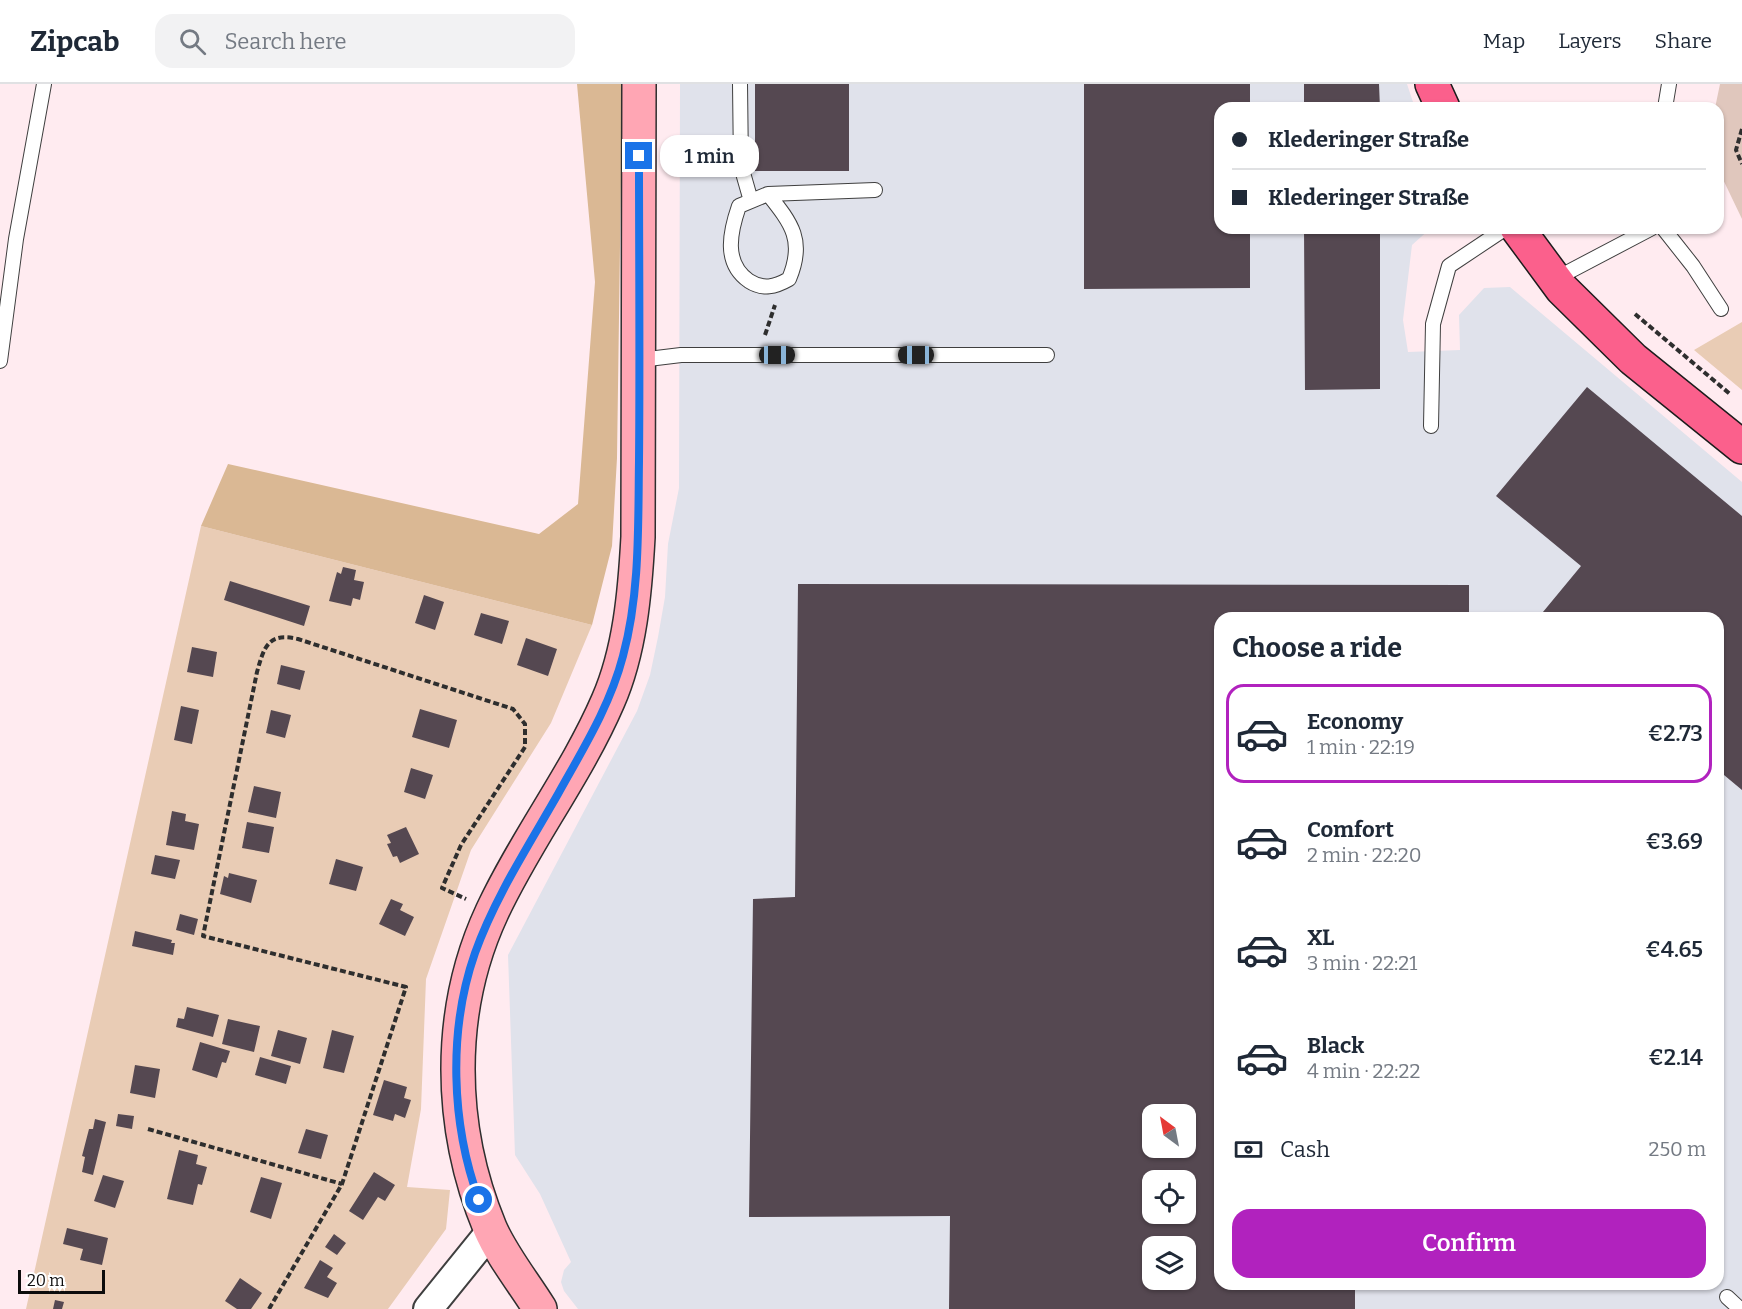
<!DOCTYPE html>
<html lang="en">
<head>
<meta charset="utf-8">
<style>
  :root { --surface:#fff; --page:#f2f2f3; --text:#1f2937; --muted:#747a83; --line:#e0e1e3; --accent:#b122be }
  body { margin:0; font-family:Bitter,serif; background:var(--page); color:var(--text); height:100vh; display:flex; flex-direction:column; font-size:22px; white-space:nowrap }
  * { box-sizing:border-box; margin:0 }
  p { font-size:20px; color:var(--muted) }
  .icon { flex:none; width:33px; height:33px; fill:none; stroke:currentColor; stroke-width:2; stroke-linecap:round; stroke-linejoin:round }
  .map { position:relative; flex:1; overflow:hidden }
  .drawer { position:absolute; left:1214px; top:528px; width:510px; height:678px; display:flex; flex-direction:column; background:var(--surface); border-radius:18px; box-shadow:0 2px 4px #0004 }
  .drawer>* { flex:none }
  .guide { position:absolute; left:1214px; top:18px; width:510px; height:132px; border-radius:18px; box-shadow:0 2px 4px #0004; display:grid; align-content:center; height:132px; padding:0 18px; background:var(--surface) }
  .needle { width:39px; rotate:328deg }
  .controls { position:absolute; left:1142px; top:1020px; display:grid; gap:12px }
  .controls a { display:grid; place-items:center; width:54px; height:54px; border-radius:12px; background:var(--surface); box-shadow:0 2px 4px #0004; font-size:30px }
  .scale { position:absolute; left:18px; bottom:15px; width:87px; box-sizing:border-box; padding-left:6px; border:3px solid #0c0c0c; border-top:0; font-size:16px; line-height:21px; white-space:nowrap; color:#0c0c0c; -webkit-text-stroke:4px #fff; paint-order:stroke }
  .end { position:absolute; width:27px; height:27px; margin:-14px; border:8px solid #1a73e8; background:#fff; box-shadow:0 0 0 3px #fff }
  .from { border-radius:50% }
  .bubble { position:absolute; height:42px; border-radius:18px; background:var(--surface); box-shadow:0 2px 4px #0004; font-size:20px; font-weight:600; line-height:42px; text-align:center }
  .car { position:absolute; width:18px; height:36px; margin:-18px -9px; border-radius:8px; box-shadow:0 0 4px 2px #0007; background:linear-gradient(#222 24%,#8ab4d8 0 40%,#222 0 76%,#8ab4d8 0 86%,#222 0) }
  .guide b { display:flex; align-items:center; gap:21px; height:57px; font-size:22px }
  .guide b+b { border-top:2px solid var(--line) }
  .guide i { width:15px; height:15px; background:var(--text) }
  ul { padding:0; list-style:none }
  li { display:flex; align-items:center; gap:18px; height:99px; margin:0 12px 9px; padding:0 6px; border:3px solid transparent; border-radius:18px }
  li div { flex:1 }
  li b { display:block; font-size:22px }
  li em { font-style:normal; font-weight:600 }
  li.on { border-color:var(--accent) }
  li>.icon { width:54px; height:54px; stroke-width:1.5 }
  h2 { padding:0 18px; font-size:27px; line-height:72px }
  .pay { display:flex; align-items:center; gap:15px; height:66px; padding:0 18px; font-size:22px }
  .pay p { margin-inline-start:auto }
  .primary-button { display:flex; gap:12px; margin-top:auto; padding:12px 18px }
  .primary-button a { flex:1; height:69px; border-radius:18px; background:var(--accent); color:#fff; font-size:24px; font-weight:600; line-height:69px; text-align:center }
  header { display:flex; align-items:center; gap:36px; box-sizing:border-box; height:84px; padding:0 30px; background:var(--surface); border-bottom:2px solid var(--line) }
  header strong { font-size:28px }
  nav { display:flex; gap:33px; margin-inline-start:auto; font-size:21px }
  .search { width:420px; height:54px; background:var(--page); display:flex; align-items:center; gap:15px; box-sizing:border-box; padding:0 21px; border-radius:18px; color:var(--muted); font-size:22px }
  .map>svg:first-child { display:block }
</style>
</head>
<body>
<header>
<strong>Zipcab</strong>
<div class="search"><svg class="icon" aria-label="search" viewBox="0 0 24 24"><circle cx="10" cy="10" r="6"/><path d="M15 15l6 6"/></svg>Search here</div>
<nav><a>Map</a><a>Layers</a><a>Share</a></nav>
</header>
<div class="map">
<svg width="1742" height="1225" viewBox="0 0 1742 1225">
  <rect width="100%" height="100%" fill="#ffebf0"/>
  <path fill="#e0e2eb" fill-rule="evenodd" d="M 680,0 L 1407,0 L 1415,24 L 1220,24 L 1220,144 L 1431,144 L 1412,161 L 1403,236 L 1408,268 L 1460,266 L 1459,231 L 1484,204 L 1510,203 L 1742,398 L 1742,1225 L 578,1225 L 564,1207 L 561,1198 L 564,1186 L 571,1178 L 540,1110 L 515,1071 L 508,871 L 637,627 L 650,591 L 658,553 L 665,513 L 668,460 L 679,404 ZM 1220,534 L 1718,534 L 1718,1200 L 1220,1200 ZM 1152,1030 L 1185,1030 L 1185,1064 L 1152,1064 ZM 1152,1096 L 1185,1096 L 1185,1130 L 1152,1130 ZM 1152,1162 L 1185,1162 L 1185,1196 L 1152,1196 Z"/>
  <path fill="#e9ccb5" d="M 1742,238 L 1742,306 L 1694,266 Z
    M 201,442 L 592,541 L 551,639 L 471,766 L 426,895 L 421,1025 L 407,1103 L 450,1106 L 446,1145 L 388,1225 L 26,1225 Z"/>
  <path fill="#dab894" d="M 577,0 L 621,0 L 622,22 L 617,374 L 612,462 L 592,541 L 201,442 L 228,380 L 539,450 L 578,420 L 595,198 Z"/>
  <path fill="#e0c7bd" d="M 1720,0 L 1742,0 L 1742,135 L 1718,85 L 1718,24 L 1715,24 Z"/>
  <path fill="#554851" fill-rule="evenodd" d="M 755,0 L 849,0 L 849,87 L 755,87 Z
    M 1084,0 L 1250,0 L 1250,24 L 1220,24 L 1220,144 L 1250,144 L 1250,204 L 1084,205 Z
    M 1304,0 L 1379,0 L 1380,24 L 1304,24 Z
    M 1304,144 L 1380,144 L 1380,305 L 1305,306 Z
    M 1587,303 L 1742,432 L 1742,706 L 1718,686 L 1718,534 L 1538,534 L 1581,482 L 1496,412 Z
    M 343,483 L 356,486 L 354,496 L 364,498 L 360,516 L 353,514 L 351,522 L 329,517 L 337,488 L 341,490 Z
    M 230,497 L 310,522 L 304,542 L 224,516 Z
    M 798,500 L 1469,501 L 1469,534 L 1220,534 L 1220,1200 L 1355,1200 L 1355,1225 L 949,1225 L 950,1132 L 749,1133 L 753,815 L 795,813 ZM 1152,1030 L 1185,1030 L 1185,1064 L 1152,1064 ZM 1152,1096 L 1185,1096 L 1185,1130 L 1152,1130 ZM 1152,1162 L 1185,1162 L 1185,1196 L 1152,1196 Z
    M 424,511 L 444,518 L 435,546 L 415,539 Z
    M 481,529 L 509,537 L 502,560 L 474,551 Z
    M 526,554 L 557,565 L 548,592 L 517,581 Z
    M 192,563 L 217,568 L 213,593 L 187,588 Z
    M 281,581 L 305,587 L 300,606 L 277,600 Z
    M 181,622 L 199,626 L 192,660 L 174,656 Z
    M 420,625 L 457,636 L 449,664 L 412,653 Z
    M 271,626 L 291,631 L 285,654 L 266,649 Z
    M 411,684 L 433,691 L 425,715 L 404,708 Z
    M 254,702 L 281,708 L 276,734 L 248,728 Z
    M 172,727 L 186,730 L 185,737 L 199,740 L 194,766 L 166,761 Z
    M 247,738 L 274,743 L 269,769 L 242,764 Z
    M 406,743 L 419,770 L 400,779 L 397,772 L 393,773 L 387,760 L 391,759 L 387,751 Z
    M 155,771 L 180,776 L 175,795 L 151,790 Z
    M 336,775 L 363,783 L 356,807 L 329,800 Z
    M 229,789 L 257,796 L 251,819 L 220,810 L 224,792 L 228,794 Z
    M 391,815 L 403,820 L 400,826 L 414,833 L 405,852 L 379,840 Z
    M 180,830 L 198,835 L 194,851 L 176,846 Z
    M 135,847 L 172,856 L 171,859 L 175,859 L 173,871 L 132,862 Z
    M 187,923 L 219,931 L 213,953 L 176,943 L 178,934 L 184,935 Z
    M 228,935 L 260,942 L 254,968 L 222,960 Z
    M 278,946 L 307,954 L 300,980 L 271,972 Z
    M 332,946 L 354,952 L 344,989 L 323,984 Z
    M 200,958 L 230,967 L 226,979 L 222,978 L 217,994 L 192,986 Z
    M 260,973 L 291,982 L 286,1000 L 255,991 Z
    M 135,981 L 160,985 L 155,1014 L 130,1009 Z
    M 384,996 L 407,1003 L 404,1014 L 411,1016 L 405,1034 L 395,1030 L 393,1037 L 373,1031 Z
    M 118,1030 L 134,1032 L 132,1045 L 116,1042 Z
    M 95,1035 L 106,1038 L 93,1091 L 82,1088 L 85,1073 L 82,1072 L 89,1045 L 93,1045 Z
    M 306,1045 L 328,1051 L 321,1075 L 298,1069 Z
    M 179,1066 L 198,1071 L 196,1080 L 207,1083 L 202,1101 L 198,1100 L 193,1121 L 167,1115 Z
    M 374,1088 L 395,1101 L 385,1117 L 378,1113 L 363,1136 L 349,1127 Z
    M 103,1091 L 124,1097 L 115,1124 L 94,1117 Z
    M 261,1093 L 282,1099 L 271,1135 L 250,1128 Z
    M 67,1144 L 108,1154 L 102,1181 L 80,1176 L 83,1165 L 63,1160 Z
    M 334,1150 L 346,1159 L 337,1171 L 325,1163 Z
    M 320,1176 L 333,1184 L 327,1193 L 337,1199 L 328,1214 L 304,1204 Z
    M 240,1194 L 262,1209 L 251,1225 L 237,1225 L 225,1217 Z
    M 55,1216 L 64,1218 L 62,1225 L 53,1225 Z"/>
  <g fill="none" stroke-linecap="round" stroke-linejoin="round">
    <g stroke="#3f3f3f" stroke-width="16">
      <path id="lane" d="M 740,0 L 741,82 L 751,117
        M 1665,24 L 1669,0
        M 768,110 C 792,140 805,157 789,195 C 775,203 763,206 749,197 C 723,179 730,148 739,122 L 768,110 L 875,106
        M 1663,144 L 1693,182 L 1721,225
        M 1555,195 L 1652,144
        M 640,276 L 681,271 L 1047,271
        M 0,277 L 16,155 L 44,0
        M 1431,342 L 1433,240 L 1449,182 L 1506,144
        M 1727,1213 L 1740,1225"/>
    </g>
    <g stroke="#3f3f3f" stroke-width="32">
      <path id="street" d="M 428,1225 L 491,1147"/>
    </g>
    <g stroke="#2e2e2e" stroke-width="36">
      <path id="secondary" d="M 540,1225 C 524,1199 502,1172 490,1144 C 448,1043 446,927 492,828 C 526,755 576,691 608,617 C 630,567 635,508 638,453 L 639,0"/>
    </g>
    <g stroke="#1d1d1d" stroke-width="36">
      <path id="primary" d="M 1432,0 L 1443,24
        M 1517,144 L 1562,205 L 1633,275 L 1742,363"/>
    </g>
    <path stroke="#2e2e2e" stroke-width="4" stroke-dasharray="6 3" stroke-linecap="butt" d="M 1742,45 L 1736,66 L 1742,80
      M 1635,230 L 1730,310
      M 765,251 L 775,221
      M 148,1045 L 342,1100
      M 269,1225 L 342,1100 L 406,903 L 203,852 L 257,588 C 264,563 268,548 298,555 L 513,625 L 525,640 L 525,663 L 461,761 L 442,804 L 466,815"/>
    <use href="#lane" stroke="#fff" stroke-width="14"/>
    <use href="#street" stroke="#fff" stroke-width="28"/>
    <use href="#secondary" stroke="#ffa6b4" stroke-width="33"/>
    <use href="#primary" stroke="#fb608c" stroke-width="33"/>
  </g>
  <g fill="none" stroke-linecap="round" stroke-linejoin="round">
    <path stroke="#1a73e8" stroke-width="8" d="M 479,1116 C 451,1040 448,946 475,869 C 495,813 529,761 558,710 C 583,665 610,622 623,572 C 640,509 638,442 639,377 C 640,275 639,173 639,72"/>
  </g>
</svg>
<div class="controls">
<a><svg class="needle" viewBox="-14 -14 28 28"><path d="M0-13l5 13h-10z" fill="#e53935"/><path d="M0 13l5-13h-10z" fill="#747a83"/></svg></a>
<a><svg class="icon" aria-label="locate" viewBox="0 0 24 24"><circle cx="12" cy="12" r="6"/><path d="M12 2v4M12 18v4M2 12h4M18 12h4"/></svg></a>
<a><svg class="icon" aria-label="layers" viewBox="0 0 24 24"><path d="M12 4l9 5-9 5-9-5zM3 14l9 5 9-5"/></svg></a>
</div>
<div class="scale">20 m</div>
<i class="end from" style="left:479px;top:1116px"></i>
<i class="end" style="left:639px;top:72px"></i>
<div class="bubble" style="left:660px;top:51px;width:99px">1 min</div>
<i class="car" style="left:777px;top:271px;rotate:90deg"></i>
<i class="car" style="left:916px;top:271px;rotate:270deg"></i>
<div class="guide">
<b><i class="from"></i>Klederinger Straße</b>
<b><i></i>Klederinger Straße</b>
</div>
<section class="drawer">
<h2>Choose a ride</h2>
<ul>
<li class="on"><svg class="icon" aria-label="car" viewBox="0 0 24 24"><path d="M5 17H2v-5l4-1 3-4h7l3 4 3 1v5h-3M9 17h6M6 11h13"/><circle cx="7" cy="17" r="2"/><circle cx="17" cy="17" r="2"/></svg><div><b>Economy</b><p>1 min · 22:19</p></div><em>€2.73</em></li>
<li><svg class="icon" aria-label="car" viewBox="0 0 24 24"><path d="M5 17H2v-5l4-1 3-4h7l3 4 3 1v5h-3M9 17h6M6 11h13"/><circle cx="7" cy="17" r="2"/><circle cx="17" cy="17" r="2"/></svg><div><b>Comfort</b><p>2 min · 22:20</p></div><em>€3.69</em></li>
<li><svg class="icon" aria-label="car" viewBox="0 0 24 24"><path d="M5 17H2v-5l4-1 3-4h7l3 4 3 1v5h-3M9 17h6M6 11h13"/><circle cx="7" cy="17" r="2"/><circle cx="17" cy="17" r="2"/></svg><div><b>XL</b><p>3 min · 22:21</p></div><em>€4.65</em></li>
<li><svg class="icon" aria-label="car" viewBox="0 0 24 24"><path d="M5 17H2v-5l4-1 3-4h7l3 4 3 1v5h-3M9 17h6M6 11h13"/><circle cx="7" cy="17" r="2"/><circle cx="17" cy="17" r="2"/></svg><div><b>Black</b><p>4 min · 22:22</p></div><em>€2.14</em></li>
</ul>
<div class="pay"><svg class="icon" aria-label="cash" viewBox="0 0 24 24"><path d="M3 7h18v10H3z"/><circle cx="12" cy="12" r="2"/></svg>Cash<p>250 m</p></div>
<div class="primary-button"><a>Confirm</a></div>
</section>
</div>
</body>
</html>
